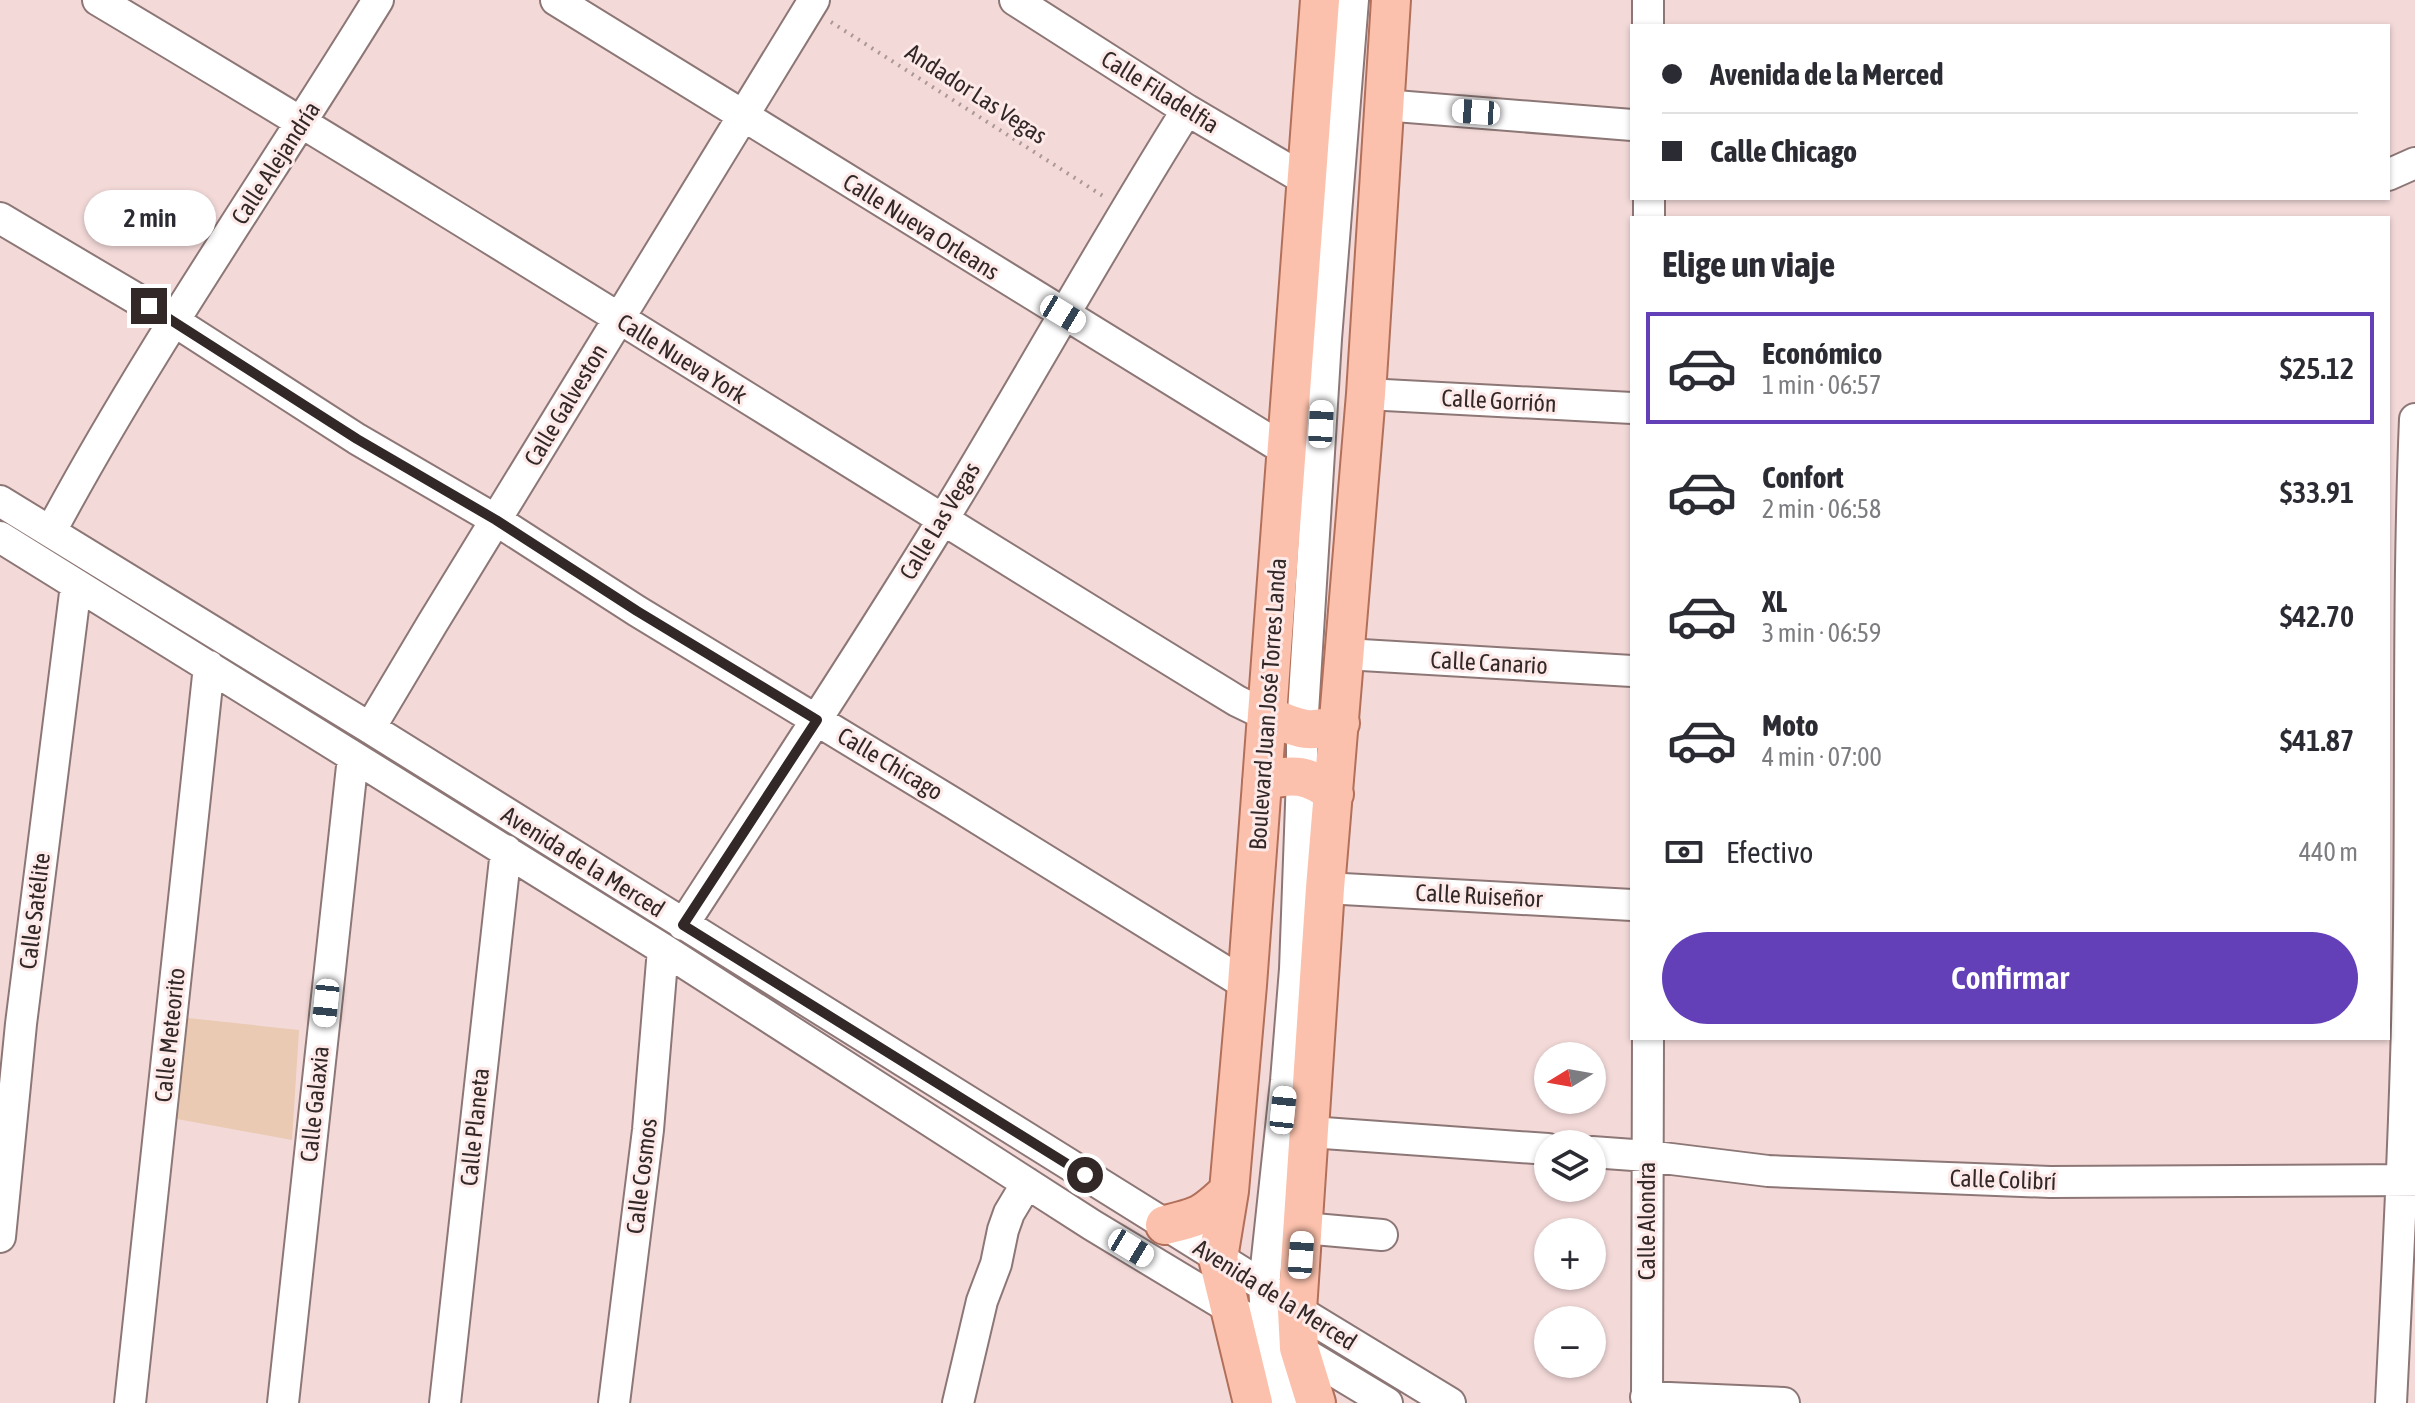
<!DOCTYPE html>
<html lang="es">
<head>
<meta charset="utf-8">
<style>
  :root { --surface:#fff; --page:#f2f2f3; --text:#2b2b33; --muted:#7c7c81; --line:#e1e1e2; --accent:#633fb8 }
  body { margin:0; font-family:"Asap Condensed",sans-serif; background:var(--page); color:var(--text); height:100vh; display:flex; flex-direction:column; font-size:30px; white-space:nowrap }
  * { box-sizing:border-box; margin:0 }
  p { font-size:26px; color:var(--muted) }
  .icon { flex:none; width:44px; height:44px; fill:none; stroke:currentColor; stroke-width:2; stroke-linecap:round; stroke-linejoin:round }
  .map { position:relative; flex:1; overflow:hidden }
  .side { position:absolute; left:1630px; top:216px; width:760px; height:824px; display:flex; flex-direction:column; background:var(--surface); border-radius:0px; box-shadow:0 2px 6px #0004 }
  .side>* { flex:none }
  .guide { position:absolute; left:1630px; top:24px; width:760px; height:176px; border-radius:0px; box-shadow:0 2px 6px #0004; display:grid; align-content:center; height:176px; padding:0 32px; background:var(--surface) }
  .needle { width:52px; rotate:259deg }
  .tools { position:absolute; left:1534px; top:1042px; display:grid; gap:16px }
  .tools a { display:grid; place-items:center; width:72px; height:72px; border-radius:50%; background:var(--surface); box-shadow:0 2px 6px #0004; font-size:40px }
  .end { position:absolute; width:36px; height:36px; margin:-18px; border:10px solid #312827; background:#fff; box-shadow:0 0 0 4px #fff }
  .from { border-radius:50% }
  .bubble { position:absolute; height:56px; border-radius:28px; background:var(--surface); box-shadow:0 2px 6px #0004; font-size:26px; font-weight:600; line-height:56px; text-align:center }
  .car { position:absolute; width:24px; height:48px; margin:-24px -12px; border-radius:10px; box-shadow:0 0 6px 2px #0007; background:linear-gradient(#fff 24%,#345 0 40%,#fff 0 76%,#345 0 86%,#fff 0) }
  .guide b { display:flex; align-items:center; gap:28px; height:76px; font-size:30px }
  .guide b+b { border-top:2px solid var(--line) }
  .guide i { width:20px; height:20px; background:var(--text) }
  ul { padding:0; list-style:none }
  li { display:flex; align-items:center; gap:24px; height:112px; margin:0 16px 12px; padding:0 16px; border:4px solid transparent; border-radius:0px }
  li div { flex:1 }
  li b { display:block; font-size:30px }
  li em { font-style:normal; font-weight:600 }
  li.active { border-color:var(--accent) }
  li>.icon { width:72px; height:72px; stroke-width:1.5 }
  h2 { padding:0 32px; font-size:36px; line-height:96px }
  .pay { display:flex; align-items:center; gap:20px; height:88px; padding:0 32px; font-size:30px }
  .pay p { margin-inline-start:auto }
  .action { display:flex; gap:16px; margin-top:auto; padding:16px 32px }
  .action a { flex:1; height:92px; border-radius:48px; background:var(--accent); color:#fff; font-size:32px; font-weight:600; line-height:92px; text-align:center }
  .map>svg:first-child { display:block }
</style>
</head>
<body>
<div class="map">
<svg width="2415" height="1403" viewBox="0 0 2415 1403">
  <rect width="100%" height="100%" fill="#f3dad9"/>
  <path fill="#eacab2" d="M 188,1018 L 299,1030 L 292,1140 L 177,1119 Z"/>
  <g fill="none" stroke-linecap="round" stroke-linejoin="round">
    <g stroke="#8d7776" stroke-width="34">
      <path id="minor" d="M 98,0 C 481,228 856,468 1237,701 L 1268,716
        M 556,0 L 1287,451
        M 1015,0 L 1187,110 L 1306,180
        M 1648,26 L 1648,0
        M 1383,105 L 1632,125
        M 2388,175 L 2415,163
        M 0,218 L 174,321 L 357,439 L 496,520 L 637,611 L 953,803 L 1247,985
        M 1649,218 L 1649,198
        M 1366,394 L 1632,408
        M 0,501 L 370,728 L 1264,1286 L 1279,1299 L 1450,1403
        M 51,531 C 149,348 269,177 378,0
        M 0,537 L 663,949 L 1092,1225 L 1387,1403
        M 1345,654 L 1632,671
        M 370,728 L 432,624 L 814,0
        M 1325,888 L 1632,905
        M 683,925 C 770,791 858,658 942,521 C 1025,385 1102,245 1187,110
        M 1310,1132 L 1548,1149
        M 1592,1152 L 1647,1156 L 1768,1171 L 2050,1182 L 2415,1180
        M 1303,1228 L 1382,1235
        M 0,1237 L 21,1024 L 76,585
        M 1646,1397 L 1784,1403
        M 130,1403 L 209,666
        M 283,1403 L 353,757
        M 445,1403 L 506,850
        M 614,1403 L 648,1130 L 663,949
        M 958,1403 L 982,1301 L 996,1264 L 1003,1230 L 1009,1213 L 1027,1183
        M 1285,1403 L 1267,1330 L 1264,1286 L 1286,1081 L 1295,969 L 1302,777 L 1302,729 L 1326,339 L 1353,0
        M 1647,1403 L 1648,1038
        M 2391,1403 C 2399,1244 2407,1085 2409,926 C 2411,757 2408,588 2415,419"/>
    </g>
    <g stroke="#b2705a" stroke-width="42">
      <path id="major" d="M 1268,716 C 1297,728 1309,735 1340,723
        M 1262,781 C 1293,773 1309,774 1334,794
        M 1165,1225 C 1199,1217 1203,1216 1229,1191
        M 1253,1403 L 1218,1258 L 1229,1191 L 1247,985 L 1320,0
        M 1316,1403 L 1299,1348 L 1297,1310 L 1325,888 L 1366,394 L 1391,0"/>
    </g>
    <path stroke="#aa9796" stroke-width="4" stroke-dasharray="2 6" stroke-linecap="butt" d="M 831,22 L 1103,196"/>
    <use href="#minor" stroke="#fff" stroke-width="30"/>
    <use href="#major" stroke="#fbc1ac" stroke-width="38"/>
  </g>
  <g fill="none" stroke-linecap="round" stroke-linejoin="round">
    <path stroke="#312827" stroke-width="10" d="M 149,306 L 357,439 L 496,520 L 637,611 L 817,720 L 683,925 L 1085,1175"/>
  </g>
  <g text-anchor="middle" stroke-width="6" stroke-linejoin="round" paint-order="stroke">
    <g font-size="24" fill="#312827" stroke="#fde9e8">
      <text transform="translate(1160 92) rotate(32)" y="8">Calle Filadelfia</text>
      <text transform="translate(976 94) rotate(33)" y="8">Andador Las Vegas</text>
      <text transform="translate(276 163) rotate(-57)" y="8">Calle Alejandría</text>
      <text transform="translate(921 227) rotate(32)" y="8">Calle Nueva Orleans</text>
      <text transform="translate(682 359) rotate(32)" y="8">Calle Nueva York</text>
      <text transform="translate(1499 401) rotate(3)" y="8">Calle Gorrión</text>
      <text transform="translate(566 405) rotate(-59)" y="8">Calle Galveston</text>
      <text transform="translate(940 521) rotate(-59)" y="8">Calle Las Vegas</text>
      <text transform="translate(1489 663) rotate(3)" y="8">Calle Canario</text>
      <text transform="translate(1268 704) rotate(-86)" y="8">Boulevard Juan José Torres Landa</text>
      <text transform="translate(890 764) rotate(31)" y="8">Calle Chicago</text>
      <text transform="translate(583 862) rotate(32)" y="8">Avenida de la Merced</text>
      <text transform="translate(1479 896) rotate(3)" y="8">Calle Ruiseñor</text>
      <text transform="translate(35 911) rotate(-83)" y="8">Calle Satélite</text>
      <text transform="translate(170 1035) rotate(-84)" y="8">Calle Meteorito</text>
      <text transform="translate(315 1104) rotate(-84)" y="8">Calle Galaxia</text>
      <text transform="translate(475 1127) rotate(-84)" y="8">Calle Planeta</text>
      <text transform="translate(642 1176) rotate(-83)" y="8">Calle Cosmos</text>
      <text transform="translate(2003 1180) rotate(2)" y="8">Calle Colibrí</text>
      <text transform="translate(1647 1221) rotate(-90)" y="8">Calle Alondra</text>
      <text transform="translate(1275 1295) rotate(32)" y="8">Avenida de la Merced</text>
    </g>
  </g>
</svg>
<div class="tools">
<a><svg class="needle" viewBox="-14 -14 28 28"><path d="M0-13l5 13h-10z" fill="#e53935"/><path d="M0 13l5-13h-10z" fill="#7c7c81"/></svg></a>
<a><svg class="icon" aria-label="layers" viewBox="0 0 24 24"><path d="M12 4l9 5-9 5-9-5zM3 14l9 5 9-5"/></svg></a>
<a>+</a>
<a>−</a>
</div>
<i class="end from" style="left:1085px;top:1175px"></i>
<i class="end" style="left:149px;top:306px"></i>
<div class="bubble" style="left:84px;top:190px;width:132px">2 min</div>
<i class="car" style="left:1476px;top:112px;rotate:274deg"></i>
<i class="car" style="left:1063px;top:314px;rotate:121deg"></i>
<i class="car" style="left:1321px;top:424px;rotate:3deg"></i>
<i class="car" style="left:326px;top:1003px;rotate:186deg"></i>
<i class="car" style="left:1283px;top:1110px;rotate:6deg"></i>
<i class="car" style="left:1131px;top:1248px;rotate:121deg"></i>
<i class="car" style="left:1301px;top:1255px;rotate:4deg"></i>
<div class="guide">
<b><i class="from"></i>Avenida de la Merced</b>
<b><i></i>Calle Chicago</b>
</div>
<section class="side">
<h2>Elige un viaje</h2>
<ul>
<li class="active"><svg class="icon" aria-label="car" viewBox="0 0 24 24"><path d="M5 17H2v-5l4-1 3-4h7l3 4 3 1v5h-3M9 17h6M6 11h13"/><circle cx="7" cy="17" r="2"/><circle cx="17" cy="17" r="2"/></svg><div><b>Económico</b><p>1 min · 06:57</p></div><em>$25.12</em></li>
<li><svg class="icon" aria-label="car" viewBox="0 0 24 24"><path d="M5 17H2v-5l4-1 3-4h7l3 4 3 1v5h-3M9 17h6M6 11h13"/><circle cx="7" cy="17" r="2"/><circle cx="17" cy="17" r="2"/></svg><div><b>Confort</b><p>2 min · 06:58</p></div><em>$33.91</em></li>
<li><svg class="icon" aria-label="car" viewBox="0 0 24 24"><path d="M5 17H2v-5l4-1 3-4h7l3 4 3 1v5h-3M9 17h6M6 11h13"/><circle cx="7" cy="17" r="2"/><circle cx="17" cy="17" r="2"/></svg><div><b>XL</b><p>3 min · 06:59</p></div><em>$42.70</em></li>
<li><svg class="icon" aria-label="car" viewBox="0 0 24 24"><path d="M5 17H2v-5l4-1 3-4h7l3 4 3 1v5h-3M9 17h6M6 11h13"/><circle cx="7" cy="17" r="2"/><circle cx="17" cy="17" r="2"/></svg><div><b>Moto</b><p>4 min · 07:00</p></div><em>$41.87</em></li>
</ul>
<div class="pay"><svg class="icon" aria-label="cash" viewBox="0 0 24 24"><path d="M3 7h18v10H3z"/><circle cx="12" cy="12" r="2"/></svg>Efectivo<p>440 m</p></div>
<div class="action"><a>Confirmar</a></div>
</section>
</div>
</body>
</html>
